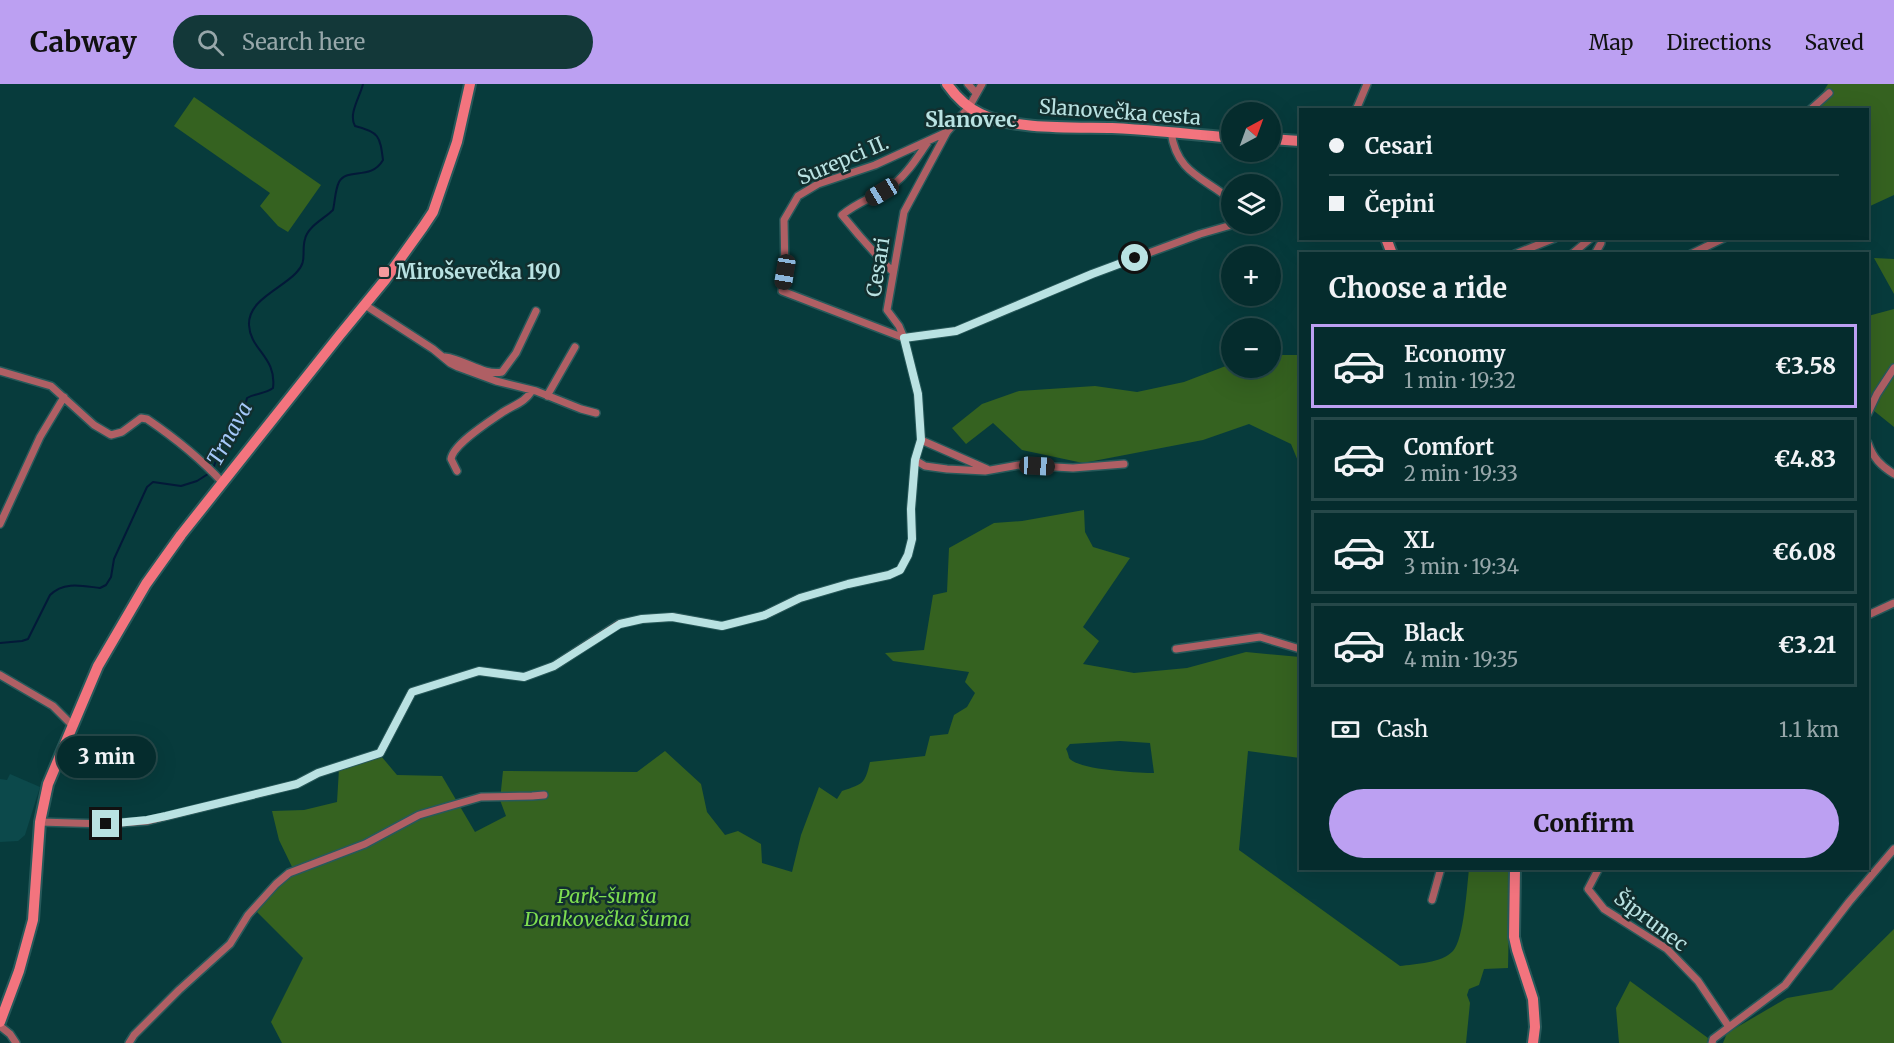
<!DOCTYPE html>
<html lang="en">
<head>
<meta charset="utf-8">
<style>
  :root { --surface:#052c2d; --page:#133839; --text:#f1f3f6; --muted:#97a7aa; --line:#264849; --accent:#bca0f2 }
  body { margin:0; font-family:Merriweather,serif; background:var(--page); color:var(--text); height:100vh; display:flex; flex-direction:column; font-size:22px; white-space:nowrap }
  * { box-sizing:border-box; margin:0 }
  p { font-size:20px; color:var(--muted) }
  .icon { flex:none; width:33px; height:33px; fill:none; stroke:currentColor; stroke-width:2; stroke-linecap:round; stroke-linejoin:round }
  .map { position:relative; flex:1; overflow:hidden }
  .panel { position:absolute; left:1299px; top:168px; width:570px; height:618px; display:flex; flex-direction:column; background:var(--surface); border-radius:0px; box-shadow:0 6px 24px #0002,0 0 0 2px var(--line) }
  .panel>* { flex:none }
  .top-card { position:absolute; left:1299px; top:24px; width:570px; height:132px; border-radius:0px; box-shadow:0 6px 24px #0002,0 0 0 2px var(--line); display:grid; align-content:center; height:132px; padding:0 30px; background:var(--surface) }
  .needle { width:39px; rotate:41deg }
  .fabs { position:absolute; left:1221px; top:18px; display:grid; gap:12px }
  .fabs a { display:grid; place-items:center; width:60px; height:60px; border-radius:50%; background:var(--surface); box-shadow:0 6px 24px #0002,0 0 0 2px var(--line); font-size:30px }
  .end { position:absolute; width:27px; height:27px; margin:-14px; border:8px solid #b9e2e2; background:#111; box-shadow:0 0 0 3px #111 }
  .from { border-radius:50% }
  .bubble { position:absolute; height:42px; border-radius:21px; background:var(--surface); box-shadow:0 6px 24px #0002,0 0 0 2px var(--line); font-size:20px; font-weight:800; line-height:42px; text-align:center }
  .car { position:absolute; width:18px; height:36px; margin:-18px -9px; border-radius:8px; box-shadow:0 0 4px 2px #0007; background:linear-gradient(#222 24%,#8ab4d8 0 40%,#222 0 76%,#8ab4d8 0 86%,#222 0) }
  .top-card b { display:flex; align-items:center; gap:21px; height:57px; font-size:22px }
  .top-card b+b { border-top:2px solid var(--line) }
  .top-card i { width:15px; height:15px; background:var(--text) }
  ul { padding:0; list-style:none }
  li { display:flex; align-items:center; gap:18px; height:84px; margin:0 12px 9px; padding:0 18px; border:3px solid var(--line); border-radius:0px }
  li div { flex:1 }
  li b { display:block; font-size:22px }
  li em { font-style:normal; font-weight:800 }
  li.active { border-color:var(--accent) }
  li>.icon { width:54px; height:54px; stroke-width:1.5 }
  h2 { padding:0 30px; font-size:27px; line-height:72px }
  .pay { display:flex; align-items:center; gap:15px; height:66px; padding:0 30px; font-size:22px }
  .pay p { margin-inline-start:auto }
  .action { display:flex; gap:12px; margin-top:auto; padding:12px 30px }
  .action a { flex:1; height:69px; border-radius:36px; background:var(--accent); color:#111; font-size:24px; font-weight:800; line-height:69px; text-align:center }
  header { display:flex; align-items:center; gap:36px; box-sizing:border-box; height:84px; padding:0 30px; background:var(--accent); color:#111 }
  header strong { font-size:28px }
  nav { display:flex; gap:33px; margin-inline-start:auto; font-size:21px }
  .search { width:420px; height:54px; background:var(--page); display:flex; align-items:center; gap:15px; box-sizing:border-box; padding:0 21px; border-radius:33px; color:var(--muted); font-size:22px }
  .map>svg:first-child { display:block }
</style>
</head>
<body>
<header>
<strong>Cabway</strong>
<div class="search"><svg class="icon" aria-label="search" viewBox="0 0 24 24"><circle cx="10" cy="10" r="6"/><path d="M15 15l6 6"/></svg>Search here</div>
<nav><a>Map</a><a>Directions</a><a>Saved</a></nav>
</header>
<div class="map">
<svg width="1894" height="959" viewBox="0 0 1894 959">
  <rect width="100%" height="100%" fill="#073b3c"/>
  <path fill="#0c494b" d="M 10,690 L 40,703 L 25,751 L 18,757 L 0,758 L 0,695 L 7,696 Z"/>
  <path fill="#356220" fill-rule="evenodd" d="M 1828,0 L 1894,0 L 1894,111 L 1868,123 L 1868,26 L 1812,26 Z
    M 194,13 L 321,101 L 288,148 L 278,142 L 260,122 L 270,109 L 174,42 Z
    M 1874,174 L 1894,175 L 1894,210 Z
    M 1894,225 L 1894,343 L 1868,322 L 1868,232 Z
    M 1271,271 L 1300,271 L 1298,281 L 1300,283 L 1300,382 L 1291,360 L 1249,340 L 1203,356 L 1083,379 L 1022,366 L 993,339 L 966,360 L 952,344 L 982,320 L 1019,307 L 1095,302 L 1137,308 L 1184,298 L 1231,280 L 1232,284 L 1270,284 Z
    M 1084,426 L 1085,448 L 1093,463 L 1130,474 L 1083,543 L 1099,557 L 1083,580 L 1134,589 L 1187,584 L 1246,568 L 1300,573 L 1300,674 L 1248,667 L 1239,766 L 1400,882 C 1415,880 1442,879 1453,867 C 1464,855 1467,802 1469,785 L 1510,785 L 1508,884 L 1484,885 L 1479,901 L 1469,905 L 1467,911 L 1470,919 L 1466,959 L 282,959 L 271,938 L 303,874 L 256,827 L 271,809 L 295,789 L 279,756 L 272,727 L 304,726 L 337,718 L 339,685 L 381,672 L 397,691 L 442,692 L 475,748 L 506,732 L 500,716 L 503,687 L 637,688 L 665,667 L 701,700 L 707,728 L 725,751 L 738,747 L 761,760 L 762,779 L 792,788 L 801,751 L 819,703 L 837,715 L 842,707 C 863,700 865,700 870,678 L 925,672 L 930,652 L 948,650 L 954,631 L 967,623 L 975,609 L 965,598 L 969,588 L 893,577 L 885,569 L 924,566 L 933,511 L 947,508 L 949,464 L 994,439 L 1022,437 ZM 1120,657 L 1150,659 L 1154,689 C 1139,689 1078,686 1069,674 C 1069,673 1067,666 1066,665 L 1070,660 Z
    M 1894,845 L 1894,959 L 1723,959 L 1727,949 L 1787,914 L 1832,906 Z
    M 1630,897 L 1708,954 L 1707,959 L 1619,959 L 1616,924 Z"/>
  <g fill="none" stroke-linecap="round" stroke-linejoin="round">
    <path stroke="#031938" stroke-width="2" d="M 0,559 L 22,557 L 28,555 L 50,511 C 64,497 83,502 100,504 L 106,501 L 111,493 L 114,475 L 147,403 L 153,398 L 181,402 L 197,397 L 208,390 L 214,382 L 223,356 L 233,342 L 242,334 L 247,314 C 256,309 265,310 273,304 C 277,273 250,266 249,241 C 248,216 281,205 296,189 C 308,177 301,169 305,155 C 308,142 324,135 333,126 C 335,118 335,106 339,98 C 347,83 371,97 383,76 C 380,52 379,48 355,42 C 348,30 360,13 363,0"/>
    <g stroke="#27595a" stroke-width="10">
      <path id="street" d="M 968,0 L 976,9
        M 1356,26 L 1367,0
        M 1810,26 L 1829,9
        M 947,48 L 875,81 L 818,100 L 798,112 L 784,136 L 785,188 L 782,207 L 904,254 L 956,247 L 1092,190 L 1200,150 L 1235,140
        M 1171,48 C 1177,90 1204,93 1232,117
        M 1515,170 L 1555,154
        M 1572,170 L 1591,154
        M 1595,170 L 1601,159 L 1601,154
        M 1691,170 L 1724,154
        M 893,188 C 874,169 859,152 842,131 C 858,117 879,112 895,99 C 909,88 918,72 928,58
        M 365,221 L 433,265 L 450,279 L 458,283 L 496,297 L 536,307 L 581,325 L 596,329
        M 445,273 C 464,275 484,292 502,288 L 516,269 L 536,227
        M 0,287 L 51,302 L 94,341 L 111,351 L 122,348 L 141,334 L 147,335 C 175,354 200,374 223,399
        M 547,312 L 575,263
        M 1868,329 L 1877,310 L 1894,284
        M 921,356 L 987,385
        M 1868,359 C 1873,374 1881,382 1894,390
        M 915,376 L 925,382 L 947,385 L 985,387 L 1019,381 L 1073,384 L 1124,380
        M 457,387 L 451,375 C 453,360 490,337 503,328 C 514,321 526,318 532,306
        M 0,440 L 40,353 L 64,313
        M 1868,531 L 1894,519
        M 1176,565 L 1260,553 L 1300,565
        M 0,591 L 53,622 L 72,641
        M 40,738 L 106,740 L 147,737 L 297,700 L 318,689 L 380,669 L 412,608 L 479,587 L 524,593 L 554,582 L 619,540 L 642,535 L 673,533 L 722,542 L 765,531 L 800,514 L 848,500 L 889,491 L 900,486 L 908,471 L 912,455 L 911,425 L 915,376 L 921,356 L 918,310 L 904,254 L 899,242 L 887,226 L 904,128 L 947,48 L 969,23 L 982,0
        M 1599,784 L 1588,805 L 1604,825 L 1667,865 L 1698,897 L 1729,943
        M 1432,816 L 1441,784
        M 0,942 L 10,950 L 16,959
        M 129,959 L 134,951 L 179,906 L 230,860 L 248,831 L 276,800 L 289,789 L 365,760 L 419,731 L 436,726 L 481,713 L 532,712 L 544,711
        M 1712,959 L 1713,955 L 1785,901 L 1849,818 L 1894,765"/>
    </g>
    <g stroke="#27595a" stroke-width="14">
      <path id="secondary" d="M 947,0 C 956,13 966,23 981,30 C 1013,46 1076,43 1112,44 C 1152,46 1192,50 1232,54
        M 1270,55 L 1300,57
        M 1386,154 L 1392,170
        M 1515,784 L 1514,853 L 1517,866 L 1533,915 L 1535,943 L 1533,959
        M 0,938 L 19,887 L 33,836 L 40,738 L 48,700 L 98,582 L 146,500 L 181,451 L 339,252 L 385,196 L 423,143 L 433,128 L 457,58 L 470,0"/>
    </g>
    <use href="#street" stroke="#af5f64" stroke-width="7"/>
    <use href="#secondary" stroke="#f3747e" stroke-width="10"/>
  </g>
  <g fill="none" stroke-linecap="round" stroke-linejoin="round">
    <path stroke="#b9e2e2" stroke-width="8" d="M 106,740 L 147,736 L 166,732 L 297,700 L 318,689 L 380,669 L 412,608 L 479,587 L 524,593 L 554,582 L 620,540 L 642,535 L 672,533 L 722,542 L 765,531 L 800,514 L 848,500 L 889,491 L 900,486 L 908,471 L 912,455 L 911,425 L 915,376 L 921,356 L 918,310 L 904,254 L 956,247 L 1092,190 L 1135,174"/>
  </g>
  <rect fill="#f59b9e" stroke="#122f2f" stroke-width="2" x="378" y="182" width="12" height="12" rx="3"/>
  <g text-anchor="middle" stroke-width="5" stroke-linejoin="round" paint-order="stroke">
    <g font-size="20" fill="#b9e2e2" stroke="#122f2f">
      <text transform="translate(1120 28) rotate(4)" y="7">Slanovečka cesta</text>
      <text transform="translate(843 76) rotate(-23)" y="7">Surepci II.</text>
      <text transform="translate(878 183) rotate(-81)" y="7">Cesari</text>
      <text transform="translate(1651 837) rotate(37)" y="7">Šiprunec</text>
    </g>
    <g font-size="20" font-weight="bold" fill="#b9e2e2" stroke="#122f2f" text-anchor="start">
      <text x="396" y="195">Miroševečka 190</text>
    </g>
    <g font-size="20" font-style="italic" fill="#7ede50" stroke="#122f2f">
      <text x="607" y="819">Park-šuma<tspan x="607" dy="23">Dankovečka šuma</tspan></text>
    </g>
    <g font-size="21" font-weight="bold" fill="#b9e2e2" stroke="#122f2f">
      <text x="971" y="43">Slanovec</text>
    </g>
    <g font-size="21" font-style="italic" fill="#a5c8f9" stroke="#122f2f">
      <text transform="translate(230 350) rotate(-61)" y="7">Trnava</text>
    </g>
  </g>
</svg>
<div class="fabs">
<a><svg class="needle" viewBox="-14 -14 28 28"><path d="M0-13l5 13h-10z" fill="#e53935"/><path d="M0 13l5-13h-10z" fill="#97a7aa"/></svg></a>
<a><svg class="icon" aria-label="layers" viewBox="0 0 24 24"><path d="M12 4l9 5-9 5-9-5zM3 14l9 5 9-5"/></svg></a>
<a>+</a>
<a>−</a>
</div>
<i class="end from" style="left:1135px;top:174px"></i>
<i class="end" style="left:106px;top:740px"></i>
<div class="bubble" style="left:57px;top:652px;width:99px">3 min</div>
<i class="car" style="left:882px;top:108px;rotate:239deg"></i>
<i class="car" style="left:785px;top:188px;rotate:189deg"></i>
<i class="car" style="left:1037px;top:382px;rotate:93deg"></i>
<div class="top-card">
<b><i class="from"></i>Cesari</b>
<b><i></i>Čepini</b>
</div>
<section class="panel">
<h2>Choose a ride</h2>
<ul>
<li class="active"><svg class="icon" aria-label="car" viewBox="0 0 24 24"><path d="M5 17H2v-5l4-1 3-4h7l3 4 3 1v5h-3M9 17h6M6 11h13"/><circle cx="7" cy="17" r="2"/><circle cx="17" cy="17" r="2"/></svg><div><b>Economy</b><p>1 min · 19:32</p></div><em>€3.58</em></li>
<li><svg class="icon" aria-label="car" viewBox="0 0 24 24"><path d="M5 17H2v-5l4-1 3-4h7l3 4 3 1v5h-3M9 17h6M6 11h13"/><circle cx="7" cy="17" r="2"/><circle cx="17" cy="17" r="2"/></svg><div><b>Comfort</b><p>2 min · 19:33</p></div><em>€4.83</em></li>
<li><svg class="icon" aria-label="car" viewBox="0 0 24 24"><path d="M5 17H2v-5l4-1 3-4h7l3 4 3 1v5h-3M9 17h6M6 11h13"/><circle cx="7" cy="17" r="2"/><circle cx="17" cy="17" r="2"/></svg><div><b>XL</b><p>3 min · 19:34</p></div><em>€6.08</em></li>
<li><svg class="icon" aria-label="car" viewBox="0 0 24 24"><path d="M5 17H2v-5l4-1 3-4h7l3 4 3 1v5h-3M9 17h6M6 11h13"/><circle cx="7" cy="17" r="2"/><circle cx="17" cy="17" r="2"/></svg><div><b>Black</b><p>4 min · 19:35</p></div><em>€3.21</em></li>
</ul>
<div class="pay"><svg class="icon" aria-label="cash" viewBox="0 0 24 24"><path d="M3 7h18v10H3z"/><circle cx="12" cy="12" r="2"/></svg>Cash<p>1.1 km</p></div>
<div class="action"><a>Confirm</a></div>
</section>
</div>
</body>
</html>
